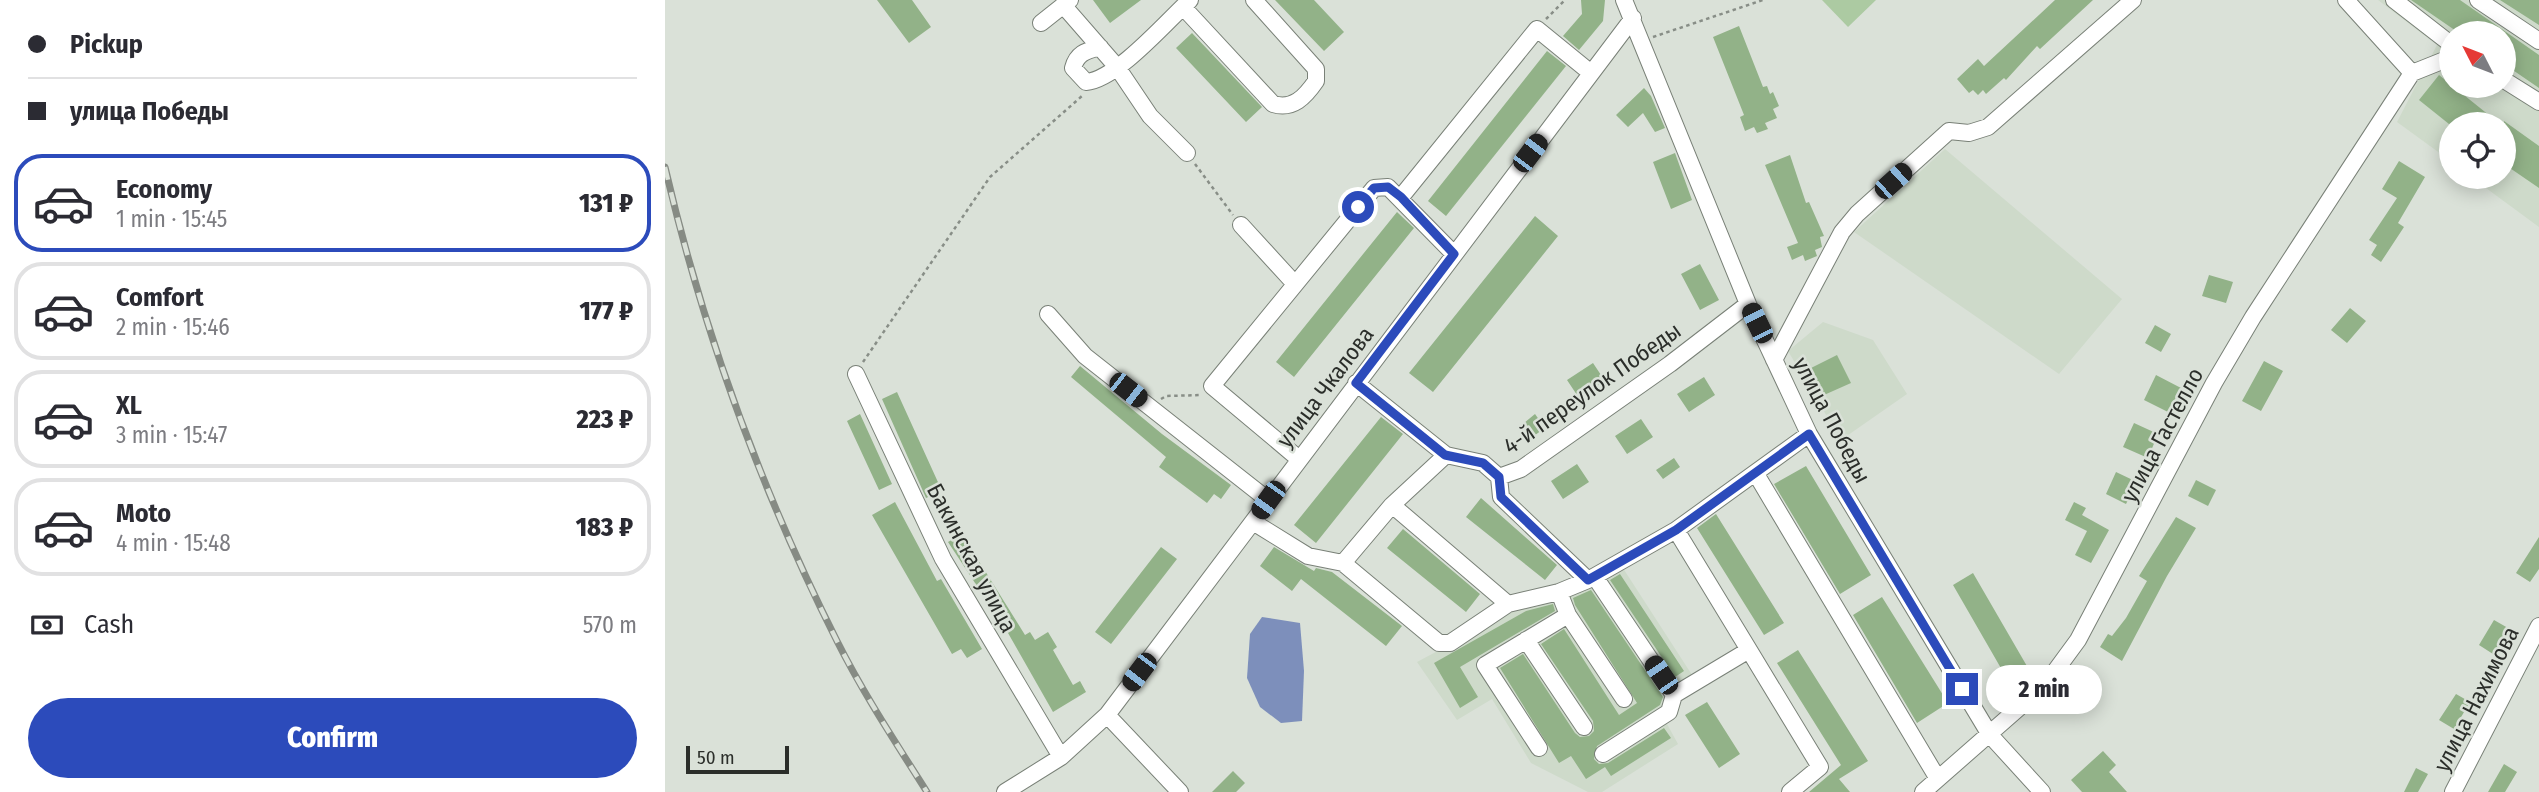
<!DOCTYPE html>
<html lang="en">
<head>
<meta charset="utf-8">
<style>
  :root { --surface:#fff; --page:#f7f7f7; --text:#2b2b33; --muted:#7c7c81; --line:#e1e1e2; --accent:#2c4bbb }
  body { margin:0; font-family:"Fira Sans Condensed",sans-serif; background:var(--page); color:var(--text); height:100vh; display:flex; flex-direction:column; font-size:26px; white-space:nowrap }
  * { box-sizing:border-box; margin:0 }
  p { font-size:23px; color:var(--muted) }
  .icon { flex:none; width:38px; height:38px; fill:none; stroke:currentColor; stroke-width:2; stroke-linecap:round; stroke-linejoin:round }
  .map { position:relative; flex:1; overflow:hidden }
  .drawer { display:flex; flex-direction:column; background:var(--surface); width:665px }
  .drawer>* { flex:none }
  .hud { display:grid; align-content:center; height:154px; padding:0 28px; background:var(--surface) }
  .needle { width:46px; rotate:312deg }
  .fabs { position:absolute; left:1774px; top:21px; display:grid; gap:14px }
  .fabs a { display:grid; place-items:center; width:77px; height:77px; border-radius:50%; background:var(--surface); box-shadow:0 4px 18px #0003; font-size:35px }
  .scale { position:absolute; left:21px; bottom:18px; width:103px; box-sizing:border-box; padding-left:7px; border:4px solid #2b2e2a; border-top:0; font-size:19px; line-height:24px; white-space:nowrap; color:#2b2e2a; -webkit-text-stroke:5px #dae1d8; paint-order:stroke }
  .end { position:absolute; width:32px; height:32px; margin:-16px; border:9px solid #2c4bbb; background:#fff; box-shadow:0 0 0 4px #fff }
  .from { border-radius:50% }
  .bubble { position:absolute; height:49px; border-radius:24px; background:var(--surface); box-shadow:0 4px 18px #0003; font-size:23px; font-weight:800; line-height:49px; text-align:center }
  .car { position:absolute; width:21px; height:42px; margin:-21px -10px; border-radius:9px; box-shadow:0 0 5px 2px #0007; background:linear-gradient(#222 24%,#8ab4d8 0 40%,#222 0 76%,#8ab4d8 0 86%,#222 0) }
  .hud b { display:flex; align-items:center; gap:24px; height:66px; font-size:26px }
  .hud b+b { border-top:2px solid var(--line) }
  .hud i { width:18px; height:18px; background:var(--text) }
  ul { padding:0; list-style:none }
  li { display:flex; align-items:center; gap:21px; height:98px; margin:0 14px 10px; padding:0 14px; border:4px solid var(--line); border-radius:28px }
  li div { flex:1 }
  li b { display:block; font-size:26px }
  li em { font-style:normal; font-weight:800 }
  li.active { border-color:var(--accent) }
  li>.icon { width:63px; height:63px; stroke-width:1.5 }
  .pay { display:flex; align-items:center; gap:18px; height:77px; padding:0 28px; font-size:26px }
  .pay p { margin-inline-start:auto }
  .button { display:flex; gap:14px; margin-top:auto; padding:14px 28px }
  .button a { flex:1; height:80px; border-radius:42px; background:var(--accent); color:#fff; font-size:28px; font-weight:800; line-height:80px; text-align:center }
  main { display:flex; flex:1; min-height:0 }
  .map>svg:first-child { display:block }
</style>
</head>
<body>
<main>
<section class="drawer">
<div class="hud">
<b><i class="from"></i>Pickup</b>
<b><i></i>улица Победы</b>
</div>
<ul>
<li class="active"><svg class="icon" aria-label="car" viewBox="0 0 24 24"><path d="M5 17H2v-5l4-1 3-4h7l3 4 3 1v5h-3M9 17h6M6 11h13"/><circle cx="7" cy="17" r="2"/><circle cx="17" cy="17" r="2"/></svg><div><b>Economy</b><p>1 min · 15:45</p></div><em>131 ₽</em></li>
<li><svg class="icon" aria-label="car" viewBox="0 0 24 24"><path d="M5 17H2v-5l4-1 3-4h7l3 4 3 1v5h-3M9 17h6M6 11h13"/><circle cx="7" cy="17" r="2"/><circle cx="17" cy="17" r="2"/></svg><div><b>Comfort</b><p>2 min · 15:46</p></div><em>177 ₽</em></li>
<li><svg class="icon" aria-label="car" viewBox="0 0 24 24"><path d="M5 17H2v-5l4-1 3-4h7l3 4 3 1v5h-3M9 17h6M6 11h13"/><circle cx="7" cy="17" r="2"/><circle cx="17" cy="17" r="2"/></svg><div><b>XL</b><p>3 min · 15:47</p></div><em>223 ₽</em></li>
<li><svg class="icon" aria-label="car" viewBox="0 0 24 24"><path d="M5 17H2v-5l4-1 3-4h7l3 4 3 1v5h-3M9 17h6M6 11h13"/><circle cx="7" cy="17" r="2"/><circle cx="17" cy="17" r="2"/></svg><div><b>Moto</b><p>4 min · 15:48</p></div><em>183 ₽</em></li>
</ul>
<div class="pay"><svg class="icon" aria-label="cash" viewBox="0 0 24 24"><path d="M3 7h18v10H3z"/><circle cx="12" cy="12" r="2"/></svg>Cash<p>570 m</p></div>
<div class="button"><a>Confirm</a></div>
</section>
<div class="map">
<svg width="1874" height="792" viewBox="0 0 1874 792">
  <rect width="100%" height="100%" fill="#dae1d8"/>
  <path fill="#cedaca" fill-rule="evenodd" d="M 1713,0 L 1874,0 L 1874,227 L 1806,177 L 1839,177 L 1839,124 L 1787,124 L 1787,162 L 1732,122 L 1772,45 ZM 1787,33 L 1839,33 L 1839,86 L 1787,86 Z
    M 1280,149 L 1457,299 L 1394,374 L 1189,232 Z
    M 1158,322 L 1208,340 L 1242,394 L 1176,440 L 1123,351 Z
    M 954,562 L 1029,678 L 996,713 L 1013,744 L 937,792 L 923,792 L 866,763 L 827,699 L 792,720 L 752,662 L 881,593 Z"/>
  <path fill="#accaa2" d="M 1157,0 L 1211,0 L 1183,27 Z"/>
  <path fill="#7d8fbb" d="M 597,617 L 635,623 L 639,671 L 637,721 L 616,723 L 595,707 L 582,678 L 585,634 Z"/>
  <path fill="#92b288" d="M 212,0 L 247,0 L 266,27 L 244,43 Z
    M 428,0 L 476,0 L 445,23 Z
    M 610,0 L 649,0 L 679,32 L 659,51 Z
    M 916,0 L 940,0 L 938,21 L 914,50 L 898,36 L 917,14 Z
    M 1390,0 L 1428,0 L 1375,49 L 1372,46 L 1341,80 L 1339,78 L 1321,94 L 1318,90 L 1313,95 L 1308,90 L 1304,93 L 1292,79 L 1313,59 L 1319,66 Z
    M 1746,0 L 1795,0 L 1874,55 L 1874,88 L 1839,64 L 1839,33 L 1794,33 Z
    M 1835,0 L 1874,0 L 1874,25 Z
    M 1074,26 L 1098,87 L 1102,86 L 1105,94 L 1108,92 L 1114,106 L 1108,109 L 1112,118 L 1100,123 L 1103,129 L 1092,133 L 1089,127 L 1080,131 L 1075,117 L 1079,115 L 1048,37 Z
    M 527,33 L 597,107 L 581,122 L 511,48 Z
    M 882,51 L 901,66 L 781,216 L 763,201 Z
    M 1774,75 L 1835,124 L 1784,124 L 1754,100 Z
    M 979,88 L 986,96 L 1000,128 L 990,132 L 978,113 L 963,127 L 951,115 Z
    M 1839,121 L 1874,146 L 1874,188 L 1839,164 Z
    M 1010,153 L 1027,200 L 1006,209 L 988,162 Z
    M 1125,155 L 1141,203 L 1144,202 L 1159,236 L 1155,237 L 1157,247 L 1150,250 L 1152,256 L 1140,261 L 1138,255 L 1127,260 L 1122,247 L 1133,243 L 1100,165 Z
    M 1734,161 L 1760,177 L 1733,223 L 1739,227 L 1716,262 L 1706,255 L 1712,245 L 1704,240 L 1732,198 L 1717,189 Z
    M 732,212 L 749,228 L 629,377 L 611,362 Z
    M 870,216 L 893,236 L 768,392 L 744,373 Z
    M 1035,264 L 1054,300 L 1035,310 L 1016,274 Z
    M 1544,275 L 1568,282 L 1561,303 L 1537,296 Z
    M 1685,308 L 1701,321 L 1682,343 L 1666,330 Z
    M 1490,325 L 1506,334 L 1496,352 L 1480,343 Z
    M 1172,355 L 1186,383 L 1159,395 L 1146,368 Z
    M 1599,361 L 1618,371 L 1596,411 L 1577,401 Z
    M 928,363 L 940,381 L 914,398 L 902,380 Z
    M 415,366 L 497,434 L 566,485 L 556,499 L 549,494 L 542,503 L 494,467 L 501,457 L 406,377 Z
    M 1491,375 L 1516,388 L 1503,412 L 1479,400 Z
    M 1039,377 L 1050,395 L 1024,412 L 1012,394 Z
    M 232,392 L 277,491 L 261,498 L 217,399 Z
    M 195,414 L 227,484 L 214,490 L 182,421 Z
    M 870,414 L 880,428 L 863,440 L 854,427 Z
    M 716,417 L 738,434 L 651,543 L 629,525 Z
    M 976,419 L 988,437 L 962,454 L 950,436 Z
    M 1469,423 L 1493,434 L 1483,458 L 1458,447 Z
    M 1009,458 L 1015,467 L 998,479 L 991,470 Z
    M 912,464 L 924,482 L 898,499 L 886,481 Z
    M 1141,466 L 1206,575 L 1175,594 L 1109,484 Z
    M 1451,472 L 1472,482 L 1461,504 L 1441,494 Z
    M 1531,480 L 1551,490 L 1543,506 L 1523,496 Z
    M 816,498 L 892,565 L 880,580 L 801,517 Z
    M 230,502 L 272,581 L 276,579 L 317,649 L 302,658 L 296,649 L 287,654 L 207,515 Z
    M 1409,502 L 1421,508 L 1417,515 L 1444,530 L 1426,563 L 1410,555 L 1422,531 L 1400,520 Z
    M 1051,514 L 1119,623 L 1099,635 L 1032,528 Z
    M 1511,517 L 1531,528 L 1502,576 L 1457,661 L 1435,647 L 1443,634 L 1447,636 L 1461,618 L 1482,581 L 1474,576 Z
    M 738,529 L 815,594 L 801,612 L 722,548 Z
    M 297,534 L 360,635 L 365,632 L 370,640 L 383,632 L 392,647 L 388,650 L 408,685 L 415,681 L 421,692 L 388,712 L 343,633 L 283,542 Z
    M 1874,537 L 1874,569 L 1865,582 L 1851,573 Z
    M 496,547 L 512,559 L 446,644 L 430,632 Z
    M 609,547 L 649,571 L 651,568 L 667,572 L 737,626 L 721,646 L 636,579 L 627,591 L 595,566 Z
    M 1308,573 L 1370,680 L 1352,696 L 1288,585 Z
    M 955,574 L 1019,671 L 1010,677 L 945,580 Z
    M 926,590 L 998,697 L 995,705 L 932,746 L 929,759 L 934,764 L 943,763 L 999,728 L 1006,738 L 946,776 L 940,767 L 921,779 L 906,756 L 894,763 L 835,668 L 858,654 L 910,733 L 915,737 L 924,736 L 929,731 L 928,721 L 876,644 L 899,629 L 954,715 L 972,703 L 910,605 L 908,598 Z
    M 1217,597 L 1283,703 L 1252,723 L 1188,615 Z
    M 888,604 L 890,611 L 795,667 L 813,697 L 795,708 L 769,663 L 861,611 Z
    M 1829,620 L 1843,628 L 1828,654 L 1814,645 Z
    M 1133,650 L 1203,761 L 1174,779 L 1185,792 L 1144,792 L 1176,765 L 1112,663 Z
    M 1791,694 L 1805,702 L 1789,729 L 1774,720 Z
    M 1042,702 L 1075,754 L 1054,768 L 1020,715 Z
    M 1438,751 L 1451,765 L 1444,772 L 1462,792 L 1417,792 L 1406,780 Z
    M 1839,764 L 1852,772 L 1840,792 L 1823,792 Z
    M 1751,768 L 1763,774 L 1753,792 L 1739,792 Z
    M 568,771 L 580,783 L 571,792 L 547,792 Z"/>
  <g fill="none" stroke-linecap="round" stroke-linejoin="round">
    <g stroke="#798077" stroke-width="18">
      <path id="minor" d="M 959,0 L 1083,304 L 1144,434 L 1325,735 L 1377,792
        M 1681,0 L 1747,73
        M 1729,0 L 1787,45
        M 1813,0 L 1874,41
        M 398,5 L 452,67 L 485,116 L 522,153
        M 518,7 L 608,104 C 628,110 640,97 651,81 L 651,69 L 589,0
        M 376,23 L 405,0
        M 435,47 C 421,51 412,53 408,68 L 421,82 C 451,80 502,21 525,0
        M 1747,73 L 1787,57
        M 1839,80 L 1874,102
        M 736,197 L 872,29 L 926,73
        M 576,225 L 630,284
        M 383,314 L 420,356 L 603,500
        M 1109,360 L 1177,232 L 1192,214 L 1284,131 L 1304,133 L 1323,127 L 1468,0
        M 191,374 L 278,559 L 396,757
        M 691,383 L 781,455 L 818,463 L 834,477 L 856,469 L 1005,364 L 1083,304
        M 634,459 L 547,386 L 709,188 L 723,187 L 789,254
        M 1091,474 L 1273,779
        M 834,477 L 836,497 L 923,580 L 1011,530 L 1144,434
        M 727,505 L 781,455
        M 588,522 L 643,556 L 678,563
        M 930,577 L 1009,695 L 1084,650 L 1011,530
        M 894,592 L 903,615 L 959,699
        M 843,604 L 727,505 L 678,563 L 774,643 L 785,643 L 843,604 L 894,592 L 923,580
        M 861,640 L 919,727
        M 1084,650 L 1155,767 L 1125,792
        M 442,715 L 515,792
        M 874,748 L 820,665 L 903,615
        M 938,754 L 1004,712 L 1009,695
        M 340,792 L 396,757 L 442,715 L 968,18
        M 1258,792 L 1380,685 L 1413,640 L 1549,383 L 1588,317 L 1747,73
        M 1788,792 L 1874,626"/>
    </g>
    <path stroke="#888e87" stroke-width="2.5" stroke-dasharray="3.5 3.5" stroke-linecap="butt" d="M 881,19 L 900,0
      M 988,37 L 1098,0
      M 530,164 L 568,215
      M 198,362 L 325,177 L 417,96
      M 496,399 L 501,396 L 537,395"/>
    <use href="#minor" stroke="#fff" stroke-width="16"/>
    <g stroke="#868b84" stroke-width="7">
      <path id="rail" d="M 0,167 C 38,331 96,490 172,641 C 198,693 231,743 262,792"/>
    </g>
    <use href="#rail" stroke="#dae1d8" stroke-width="4.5" stroke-dasharray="13" stroke-linecap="butt"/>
  </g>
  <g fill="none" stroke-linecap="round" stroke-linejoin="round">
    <path stroke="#2c4bbb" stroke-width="9" d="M 693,207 L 709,188 L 723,187 L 736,197 L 789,254 L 691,383 L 780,455 L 818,463 L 834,477 L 836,497 L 923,580 L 1011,530 L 1144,434 L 1297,689"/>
  </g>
  <g text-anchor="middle" stroke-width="5" stroke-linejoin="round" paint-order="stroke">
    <g font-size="23" fill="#2b2e2a" stroke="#dae1d8">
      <text transform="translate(660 387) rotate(-53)" y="8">улица Чкалова</text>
      <text transform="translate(927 388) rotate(-35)" y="8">4-й переулок Победы</text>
      <text transform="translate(1167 420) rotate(62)" y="8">улица Победы</text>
      <text transform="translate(1497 435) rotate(-62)" y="8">улица Гастелло</text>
      <text transform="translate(307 558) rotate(62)" y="8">Бакинская улица</text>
      <text transform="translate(1811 699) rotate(-63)" y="8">улица Нахимова</text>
    </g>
  </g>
</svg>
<div class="fabs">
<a><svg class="needle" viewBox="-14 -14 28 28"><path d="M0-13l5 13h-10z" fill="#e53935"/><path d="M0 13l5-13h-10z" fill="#7c7c81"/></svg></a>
<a><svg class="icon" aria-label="locate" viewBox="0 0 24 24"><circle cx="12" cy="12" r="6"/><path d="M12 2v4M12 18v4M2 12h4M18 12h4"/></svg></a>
</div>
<div class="scale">50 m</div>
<i class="end from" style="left:693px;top:207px"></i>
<i class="end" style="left:1297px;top:689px"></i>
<div class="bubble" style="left:1321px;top:665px;width:116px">2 min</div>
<i class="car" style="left:865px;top:153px;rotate:37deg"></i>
<i class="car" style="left:1228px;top:181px;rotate:48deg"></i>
<i class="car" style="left:1092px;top:323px;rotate:334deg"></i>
<i class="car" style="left:463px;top:390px;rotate:128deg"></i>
<i class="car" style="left:603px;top:500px;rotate:216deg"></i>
<i class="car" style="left:474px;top:672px;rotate:217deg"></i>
<i class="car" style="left:996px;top:675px;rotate:326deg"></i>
</div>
</main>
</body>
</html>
